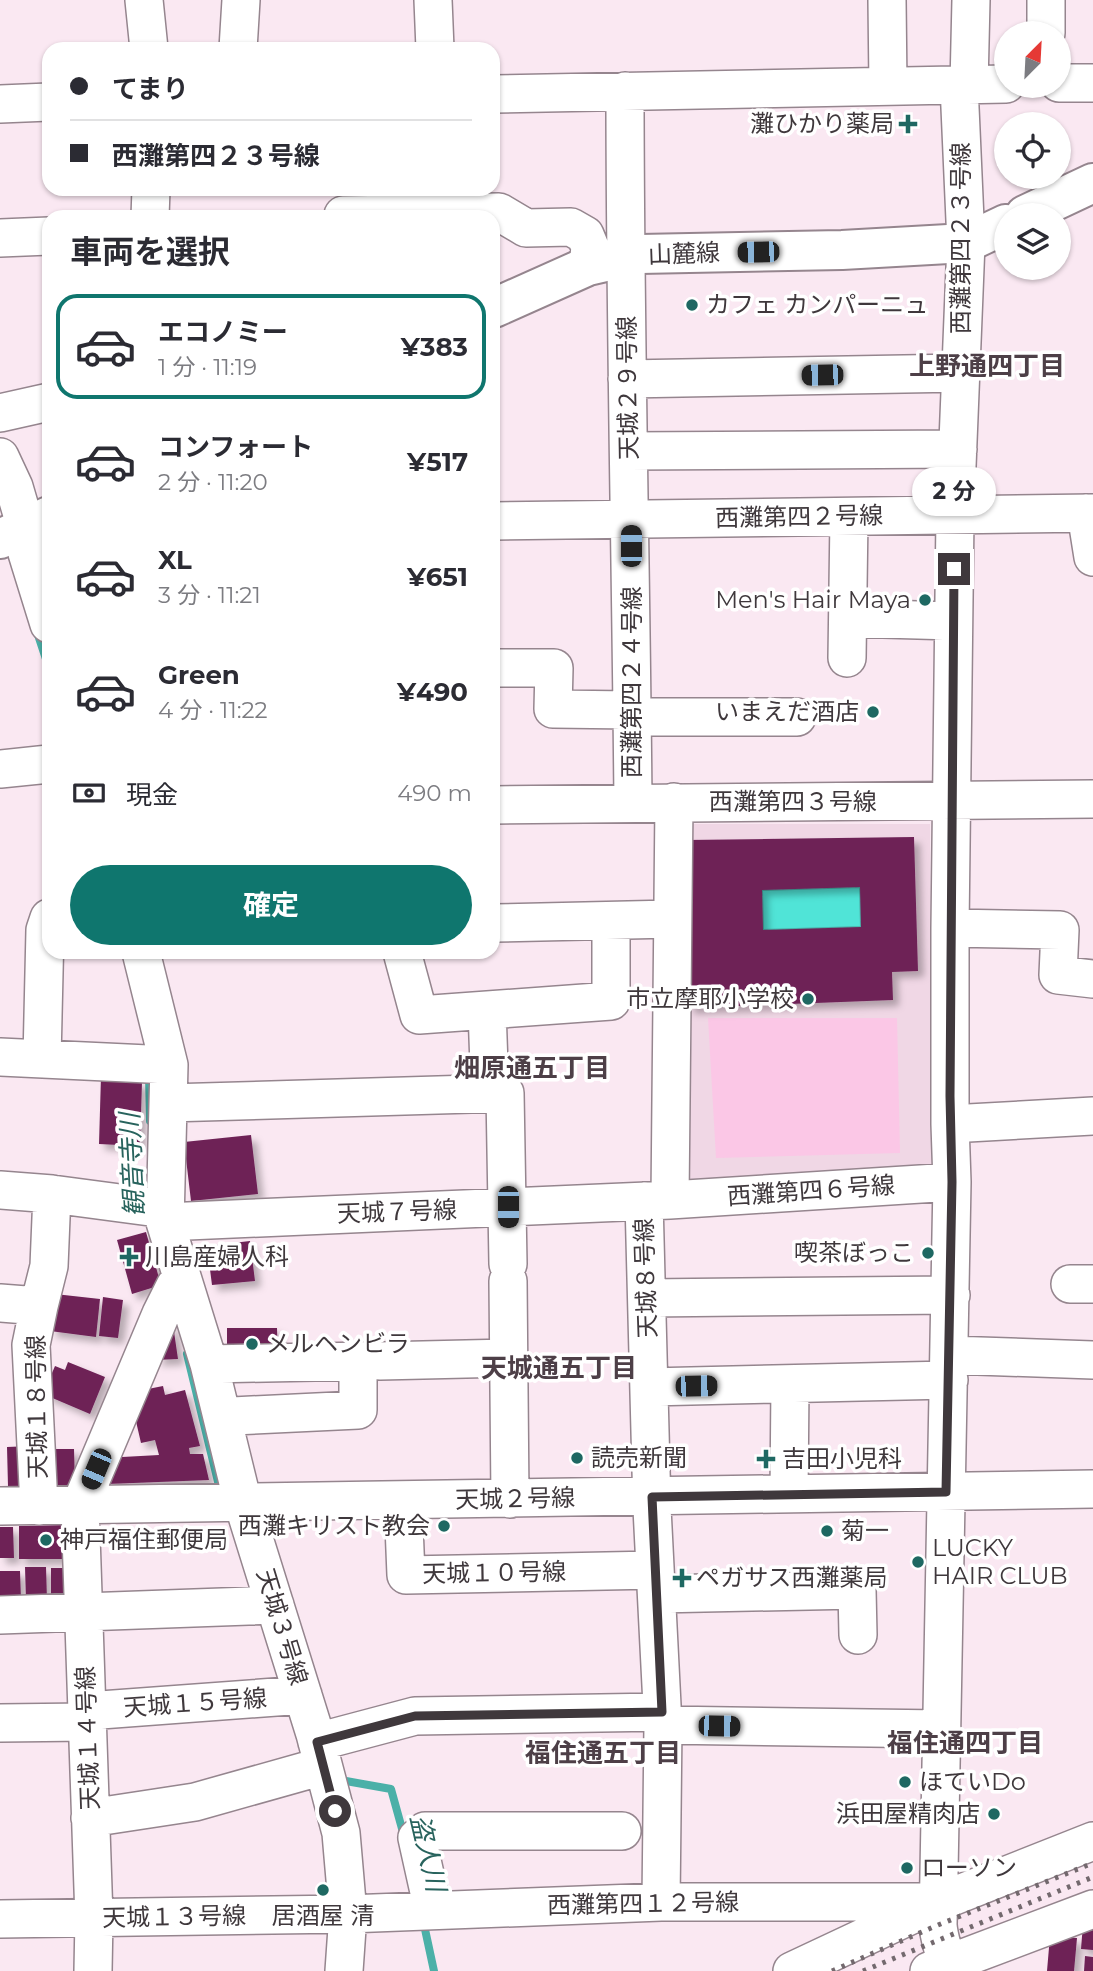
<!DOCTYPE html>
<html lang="ja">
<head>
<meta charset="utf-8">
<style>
  :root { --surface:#fff; --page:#f7f7f7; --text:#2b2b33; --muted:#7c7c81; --line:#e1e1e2; --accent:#0f766e }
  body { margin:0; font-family:Montserrat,"Noto Sans JP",sans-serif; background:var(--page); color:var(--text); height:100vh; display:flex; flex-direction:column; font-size:26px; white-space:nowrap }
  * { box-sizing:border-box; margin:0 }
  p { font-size:23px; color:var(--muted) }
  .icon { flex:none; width:38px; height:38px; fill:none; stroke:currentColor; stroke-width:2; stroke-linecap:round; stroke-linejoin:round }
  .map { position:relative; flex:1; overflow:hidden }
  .details { position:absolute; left:42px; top:210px; width:458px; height:749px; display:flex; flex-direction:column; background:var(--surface); border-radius:21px; box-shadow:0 2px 5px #0004 }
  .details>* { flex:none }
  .guide { position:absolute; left:42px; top:42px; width:458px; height:154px; border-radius:21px; box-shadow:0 2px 5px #0004; display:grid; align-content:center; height:154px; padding:0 28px; background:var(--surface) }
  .needle { width:46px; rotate:24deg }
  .tools { position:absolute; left:994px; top:21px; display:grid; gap:14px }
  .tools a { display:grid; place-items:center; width:77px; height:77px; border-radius:50%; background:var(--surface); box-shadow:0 2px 5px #0004; font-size:35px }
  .end { position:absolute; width:32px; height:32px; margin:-16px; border:9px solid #3f383c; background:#fff; box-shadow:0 0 0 4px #fff }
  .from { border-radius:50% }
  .bubble { position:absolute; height:49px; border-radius:24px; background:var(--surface); box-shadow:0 2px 5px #0004; font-size:23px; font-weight:700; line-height:49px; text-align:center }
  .car { position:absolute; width:21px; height:42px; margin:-21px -10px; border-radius:9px; box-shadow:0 0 5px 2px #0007; background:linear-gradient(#222 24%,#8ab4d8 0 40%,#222 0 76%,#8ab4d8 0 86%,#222 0) }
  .guide b { display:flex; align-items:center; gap:24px; height:66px; font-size:26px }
  .guide b+b { border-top:2px solid var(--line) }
  .guide i { width:18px; height:18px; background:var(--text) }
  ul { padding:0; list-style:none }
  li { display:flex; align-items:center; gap:21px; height:105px; margin:0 14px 10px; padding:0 14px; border:4px solid transparent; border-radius:21px }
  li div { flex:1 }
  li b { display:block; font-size:26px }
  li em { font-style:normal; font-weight:700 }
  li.current { border-color:var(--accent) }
  li>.icon { width:63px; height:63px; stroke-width:1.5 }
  h2 { padding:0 28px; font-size:32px; line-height:84px }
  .pay { display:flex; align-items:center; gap:18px; height:77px; padding:0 28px; font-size:26px }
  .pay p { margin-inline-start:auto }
  .action { display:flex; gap:14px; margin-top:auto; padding:14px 28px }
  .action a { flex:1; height:80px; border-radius:42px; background:var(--accent); color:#fff; font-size:28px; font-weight:700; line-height:80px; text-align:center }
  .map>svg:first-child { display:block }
</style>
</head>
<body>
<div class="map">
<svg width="1093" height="1971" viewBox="0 0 1093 1971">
  <defs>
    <filter id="shadow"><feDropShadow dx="6" dy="6" stdDeviation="3.5" flood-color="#0004"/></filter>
  </defs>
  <rect width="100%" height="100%" fill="#fae8f2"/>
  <path fill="#f0d7e5" d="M 683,824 L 930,824 L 932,1173 L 687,1188 Z"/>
  <path fill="#fbc7e6" d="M 708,1018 L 897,1018 L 900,1153 L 716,1158 Z"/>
  <path fill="#50e4d7" stroke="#4bb0a8" stroke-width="2" d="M 860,887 L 861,927 L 763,930 L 762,890 Z"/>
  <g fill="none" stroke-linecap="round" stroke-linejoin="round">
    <path stroke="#4bb0a8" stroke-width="8" d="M 36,629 L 49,668
      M 149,1075 L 150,1121
      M 187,1354 L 221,1494
      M 346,1781 L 391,1789 L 404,1836
      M 423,1920 L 434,1971"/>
  </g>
  <path fill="#6e2257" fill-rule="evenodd" filter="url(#shadow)" d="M 914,837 L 918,971 L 892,972 L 893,1000 L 688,1008 L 686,840 ZM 860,887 L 861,927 L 763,930 L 762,890 Z
    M 101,1076 L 142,1082 L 140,1146 L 99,1144 Z
    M 251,1135 L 258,1194 L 191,1201 L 184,1142 Z
    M 146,1232 L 161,1285 L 132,1294 L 117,1240 Z
    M 250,1241 L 255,1281 L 212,1285 L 207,1246 Z
    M 55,1294 L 100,1299 L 96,1337 L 50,1331 Z
    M 103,1297 L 123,1300 L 118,1338 L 99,1336 Z
    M 172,1318 L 178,1359 L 155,1360 Z
    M 227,1328 L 277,1328 L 278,1359 L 227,1359 Z
    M 68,1362 L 105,1377 L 90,1414 L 43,1394 L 55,1366 L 65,1370 Z
    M 163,1386 L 165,1395 L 185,1390 L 200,1446 L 189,1448 L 190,1454 L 203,1454 L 209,1480 L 108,1484 L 104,1458 L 159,1455 L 155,1440 L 141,1443 L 132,1404 L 146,1400 L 143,1390 Z
    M 31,1446 L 31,1486 L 8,1486 L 7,1447 Z
    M 48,1449 L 74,1449 L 75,1485 L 48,1485 Z
    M 67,1525 L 67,1559 L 19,1559 L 19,1526 Z
    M 0,1527 L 13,1527 L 14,1558 L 0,1558 Z
    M 25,1567 L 46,1567 L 47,1600 L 26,1601 Z
    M 51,1568 L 70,1568 L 71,1598 L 51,1598 Z
    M 0,1571 L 20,1571 L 21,1600 L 0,1600 Z
    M 1093,1920 L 1093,1950 L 1081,1949 L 1083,1924 Z
    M 1050,1936 L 1077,1938 L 1074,1971 L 1047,1971 Z
    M 1085,1956 L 1093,1957 L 1093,1971 L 1084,1971 Z"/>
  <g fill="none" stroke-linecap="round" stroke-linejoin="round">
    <g stroke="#95858e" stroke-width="40">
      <path id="minor" d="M 144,0 L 149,49
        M 433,0 L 435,49
        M 887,0 L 888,86
        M 1046,33 L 1046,0
        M 238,49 L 241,0
        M 1059,83 L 1093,83
        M 969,85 L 971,0
        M 625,91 C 625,328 631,565 633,803
        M 494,94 L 1006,84
        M 0,104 L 49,102
        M 343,215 L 499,212 L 526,228 L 571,227 L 585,235 L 590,247 L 588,266
        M 150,217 L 151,189
        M 0,238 L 49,236
        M 627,379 L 961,373
        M 0,413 L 49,402
        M 629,451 L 958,449
        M 0,457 L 14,487 L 26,528 L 27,553 L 49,624
        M 1086,513 L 1093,557
        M 494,521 L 1093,513
        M 848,618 L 953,621
        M 847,658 L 849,517
        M 494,668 L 554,668 L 553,709 L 632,710
        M 632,717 L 797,717
        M 0,769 L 49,764
        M 494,805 L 1093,799
        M 494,923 L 672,919
        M 950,928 L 1060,930 L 1058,975 L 1093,979
        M 141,952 L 169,1065 L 165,1222 L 209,1364 L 243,1503 L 315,1734 L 341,1833 L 348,1914 L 344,1971
        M 402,952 L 419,1015 L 611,1001 L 611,921
        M 487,1010 L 490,1093
        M 0,1057 L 169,1065
        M 42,1059 L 45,930 L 49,918
        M 168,1103 L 505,1093 L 508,1264
        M 950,1124 L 1093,1116
        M 0,1190 L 52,1194 L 165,1209
        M 670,1200 L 674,802
        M 644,1201 L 652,1508 L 663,1725 L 661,1902
        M 165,1222 L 670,1200 L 952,1182
        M 508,1281 L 510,1499
        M 1070,1284 L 1093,1284
        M 647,1298 L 951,1295
        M 0,1303 L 39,1306 L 31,1345 L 39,1506
        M 39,1306 L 49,1266 L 52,1194
        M 950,1355 L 1093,1360
        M 380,1361 L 509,1358
        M 209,1364 L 364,1361
        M 649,1387 L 949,1380
        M 233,1416 L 358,1410 L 358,1361
        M 789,1494 L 790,1384
        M 403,1501 L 406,1575 L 655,1570
        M 0,1506 L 1093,1489
        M 657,1594 L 857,1590 L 858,1635
        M 0,1615 L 275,1605
        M 87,1711 L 303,1695
        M 0,1723 L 87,1722
        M 663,1725 L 942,1729
        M 317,1742 L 415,1716 L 662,1712
        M 90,1818 L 195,1802 L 323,1766
        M 433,1910 L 417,1838 L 425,1831 L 622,1831
        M 0,1919 L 348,1914 L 661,1902 L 939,1902
        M 93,1971 L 94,1918 L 80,1506 L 161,1314 L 175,1286 L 182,1280
        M 792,1971 L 939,1902 L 1093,1841
        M 929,1971 L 1093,1909
        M 946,1971 C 947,1956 939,1941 938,1925 L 952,1182 L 950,1124 L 950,928 L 955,516 L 966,243 L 959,85"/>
    </g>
    <g stroke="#95858e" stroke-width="42">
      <path id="major" d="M 1025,215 L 1093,183
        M 494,308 L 588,266 L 640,254 L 842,250 L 966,243 L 1006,224
        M 0,539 L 49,516"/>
    </g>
    <use href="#minor" stroke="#fff" stroke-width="37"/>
    <use href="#major" stroke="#fff" stroke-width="38"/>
    <path stroke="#73696e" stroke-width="5" stroke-dasharray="3.5 7" stroke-linecap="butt" d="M 832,1971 L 938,1925 L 1093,1863
      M 863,1971 L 1093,1877"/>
  </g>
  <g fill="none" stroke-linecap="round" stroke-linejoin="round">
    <path stroke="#3f383c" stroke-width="9" d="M 335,1811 L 317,1742 L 415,1716 L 662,1712 L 652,1497 L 946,1492 L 952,1182 L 950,1096 L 954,569"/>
  </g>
  <g fill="#1e6862" stroke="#fff" stroke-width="2.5">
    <path d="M904.5 113.5h7v7h7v7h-7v7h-7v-7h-7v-7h7z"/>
    <circle cx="692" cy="305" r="7"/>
    <circle cx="925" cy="600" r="7"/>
    <circle cx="873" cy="712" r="7"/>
    <circle cx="808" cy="999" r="7"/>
    <circle cx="928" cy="1253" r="7"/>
    <path d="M125.5 1246.5h7v7h7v7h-7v7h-7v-7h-7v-7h7z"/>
    <circle cx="252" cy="1344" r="7"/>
    <circle cx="577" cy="1458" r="7"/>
    <path d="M762.5 1448.5h7v7h7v7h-7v7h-7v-7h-7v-7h7z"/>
    <circle cx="444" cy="1526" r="7"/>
    <circle cx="827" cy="1531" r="7"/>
    <circle cx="46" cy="1540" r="7"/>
    <circle cx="918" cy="1562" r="7"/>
    <path d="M678.5 1567.5h7v7h7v7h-7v7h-7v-7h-7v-7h7z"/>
    <circle cx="905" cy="1782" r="7"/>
    <circle cx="994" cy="1814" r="7"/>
    <circle cx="907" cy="1868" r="7"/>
    <circle cx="323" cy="1890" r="7"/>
  </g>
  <g text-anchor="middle" stroke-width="7" stroke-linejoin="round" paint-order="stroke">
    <g font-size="24" fill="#3f383c" stroke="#fff" text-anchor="start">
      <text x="894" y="132" text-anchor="end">灘ひかり薬局</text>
      <text x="706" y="313">カフェ カンパーニュ</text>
      <text x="911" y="608" text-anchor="end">Men's Hair Maya</text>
      <text x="859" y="720" text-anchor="end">いまえだ酒店</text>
      <text x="794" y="1007" text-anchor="end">市立摩耶小学校</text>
      <text x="914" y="1261" text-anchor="end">喫茶ぼっこ</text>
      <text x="145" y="1265">川島産婦人科</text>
      <text x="266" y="1352">メルヘンビラ</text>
      <text x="591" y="1466">読売新聞</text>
      <text x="782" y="1467">吉田小児科</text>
      <text x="430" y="1534" text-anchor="end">西灘キリスト教会</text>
      <text x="841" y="1539">菊一</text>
      <text x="60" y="1548">神戸福住郵便局</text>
      <text x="932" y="1556">LUCKY<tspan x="932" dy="28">HAIR CLUB</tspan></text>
      <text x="696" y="1586">ペガサス西灘薬局</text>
      <text x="919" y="1790">ほていDo</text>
      <text x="980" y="1822" text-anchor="end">浜田屋精肉店</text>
      <text x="921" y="1876">ローソン</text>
      <text x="323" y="1924" text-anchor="middle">居酒屋 清</text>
    </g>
    <g font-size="24" fill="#3f383c" stroke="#fff">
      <text transform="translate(961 238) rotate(-90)" y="8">西灘第四２３号線</text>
      <text transform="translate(684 254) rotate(-2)" y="8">山麓線</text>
      <text transform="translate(628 388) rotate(-91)" y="8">天城２９号線</text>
      <text transform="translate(799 517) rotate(-1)" y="8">西灘第四２号線</text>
      <text transform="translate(632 682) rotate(-90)" y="8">西灘第四２４号線</text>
      <text x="793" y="810">西灘第四３号線</text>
      <text transform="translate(811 1191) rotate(-4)" y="8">西灘第四６号線</text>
      <text transform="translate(397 1212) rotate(-2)" y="8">天城７号線</text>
      <text transform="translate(646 1278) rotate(-92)" y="8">天城８号線</text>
      <text transform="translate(37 1407) rotate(-91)" y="8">天城１８号線</text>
      <text transform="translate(515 1499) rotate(-1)" y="8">天城２号線</text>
      <text transform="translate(494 1573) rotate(-1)" y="8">天城１０号線</text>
      <text transform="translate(282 1627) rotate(73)" y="8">天城３号線</text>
      <text transform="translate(195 1703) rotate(-4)" y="8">天城１５号線</text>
      <text transform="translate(88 1738) rotate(-92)" y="8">天城１４号線</text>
      <text transform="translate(643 1904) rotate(-1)" y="8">西灘第四１２号線</text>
      <text transform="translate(174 1917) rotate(-1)" y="8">天城１３号線</text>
    </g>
    <g font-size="26" font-weight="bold" fill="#4d3f47" stroke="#fff">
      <text x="987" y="375">上野通四丁目</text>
      <text x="532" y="1077">畑原通五丁目</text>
      <text x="559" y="1377">天城通五丁目</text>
      <text x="965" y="1752">福住通四丁目</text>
      <text x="603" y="1762">福住通五丁目</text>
    </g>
    <g font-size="26" font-style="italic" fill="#28635d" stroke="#fff">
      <text transform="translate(132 1165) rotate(-93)" y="9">観音寺川</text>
      <text transform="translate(428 1853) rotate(77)" y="9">盗人川</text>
    </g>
  </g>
</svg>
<div class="tools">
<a><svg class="needle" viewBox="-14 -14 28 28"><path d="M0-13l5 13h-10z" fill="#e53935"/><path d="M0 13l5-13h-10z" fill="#7c7c81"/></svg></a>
<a><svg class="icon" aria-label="locate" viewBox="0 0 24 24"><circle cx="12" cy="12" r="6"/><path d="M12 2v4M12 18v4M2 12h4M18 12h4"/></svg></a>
<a><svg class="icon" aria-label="layers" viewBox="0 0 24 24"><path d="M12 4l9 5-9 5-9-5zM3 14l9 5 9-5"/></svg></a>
</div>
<i class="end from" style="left:335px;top:1811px"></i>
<i class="end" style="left:954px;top:569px"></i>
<div class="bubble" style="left:912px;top:467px;width:84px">2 分</div>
<i class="car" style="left:758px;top:252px;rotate:269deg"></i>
<i class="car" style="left:822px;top:375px;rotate:269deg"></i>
<i class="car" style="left:631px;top:546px;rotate:0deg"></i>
<i class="car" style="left:508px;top:1207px;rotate:180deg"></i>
<i class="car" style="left:696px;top:1386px;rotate:89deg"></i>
<i class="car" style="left:96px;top:1469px;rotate:203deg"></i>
<i class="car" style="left:719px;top:1726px;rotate:91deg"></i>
<div class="guide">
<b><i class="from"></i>てまり</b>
<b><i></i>西灘第四２３号線</b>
</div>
<section class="details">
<h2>車両を選択</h2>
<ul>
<li class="current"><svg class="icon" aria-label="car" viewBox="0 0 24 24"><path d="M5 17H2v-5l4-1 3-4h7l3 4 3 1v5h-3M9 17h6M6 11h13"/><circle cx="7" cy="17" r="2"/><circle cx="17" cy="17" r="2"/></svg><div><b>エコノミー</b><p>1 分 · 11:19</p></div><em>¥383</em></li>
<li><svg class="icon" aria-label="car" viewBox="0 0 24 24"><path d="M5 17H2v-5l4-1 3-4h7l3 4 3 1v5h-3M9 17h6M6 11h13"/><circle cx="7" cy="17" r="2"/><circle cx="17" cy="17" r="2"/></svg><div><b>コンフォート</b><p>2 分 · 11:20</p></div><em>¥517</em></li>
<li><svg class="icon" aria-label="car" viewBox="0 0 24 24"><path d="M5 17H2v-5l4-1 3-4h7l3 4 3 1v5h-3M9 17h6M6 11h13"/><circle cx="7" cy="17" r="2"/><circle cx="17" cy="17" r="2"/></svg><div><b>XL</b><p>3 分 · 11:21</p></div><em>¥651</em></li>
<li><svg class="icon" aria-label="car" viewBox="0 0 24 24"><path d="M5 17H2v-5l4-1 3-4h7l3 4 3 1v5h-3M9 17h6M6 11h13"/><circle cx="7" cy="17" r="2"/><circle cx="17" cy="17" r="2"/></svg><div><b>Green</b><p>4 分 · 11:22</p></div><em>¥490</em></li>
</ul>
<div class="pay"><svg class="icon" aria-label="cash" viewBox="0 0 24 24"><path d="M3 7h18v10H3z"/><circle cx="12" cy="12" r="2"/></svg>現金<p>490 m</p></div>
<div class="action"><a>確定</a></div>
</section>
</div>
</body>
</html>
